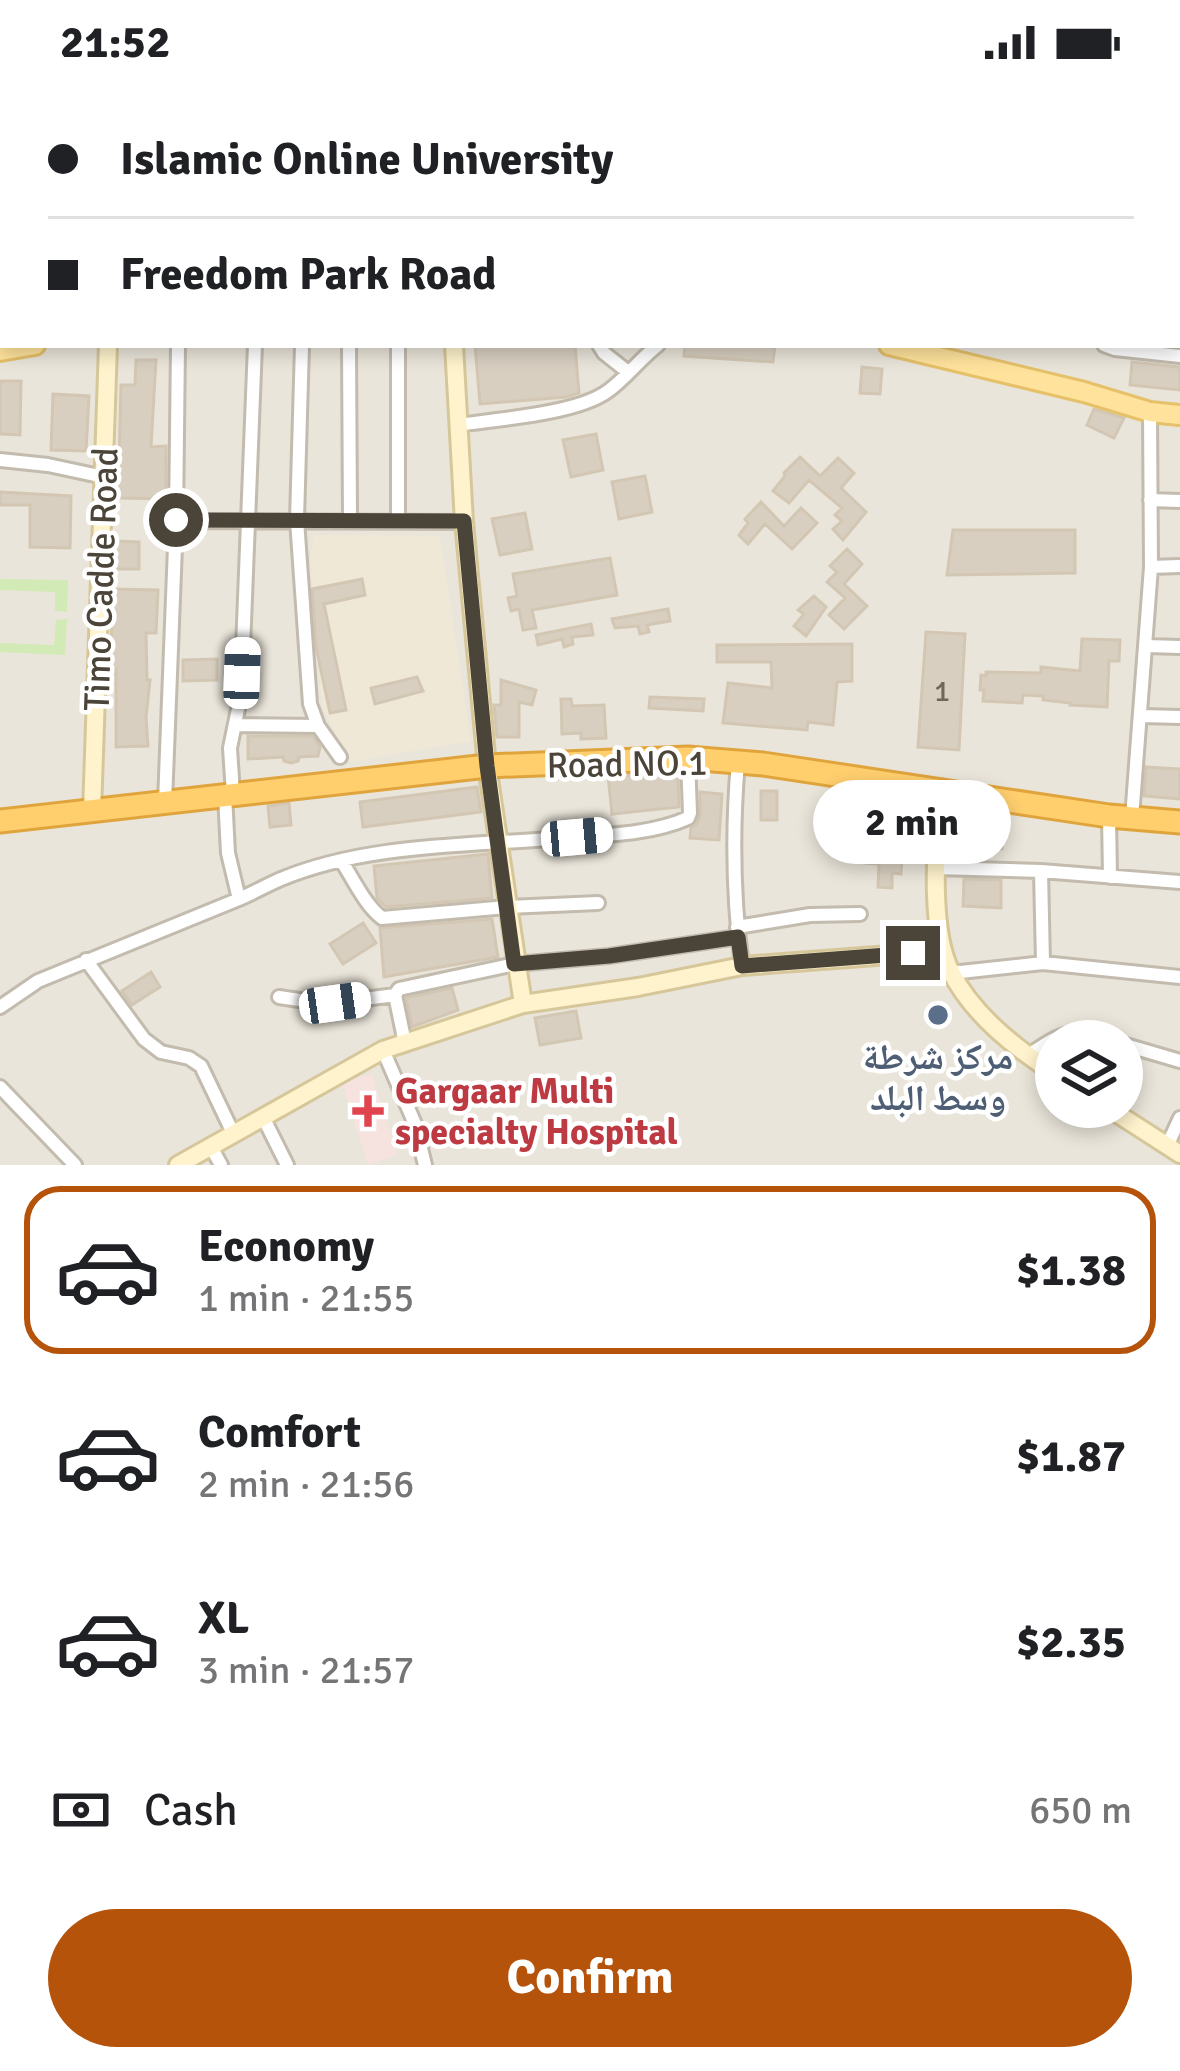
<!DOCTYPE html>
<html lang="en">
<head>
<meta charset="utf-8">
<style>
  :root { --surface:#fff; --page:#f6f6f6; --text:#202124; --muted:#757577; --line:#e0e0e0; --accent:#b45309 }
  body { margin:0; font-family:Signika,"Noto Naskh Arabic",sans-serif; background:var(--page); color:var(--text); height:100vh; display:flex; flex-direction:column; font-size:45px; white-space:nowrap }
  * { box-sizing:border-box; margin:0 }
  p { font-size:39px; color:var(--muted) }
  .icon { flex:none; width:66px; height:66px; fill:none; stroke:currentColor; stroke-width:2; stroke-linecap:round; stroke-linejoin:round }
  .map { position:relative; height:1081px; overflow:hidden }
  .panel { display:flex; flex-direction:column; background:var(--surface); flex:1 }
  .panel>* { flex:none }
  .top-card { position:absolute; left:0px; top:0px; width:1182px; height:264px; box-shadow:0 6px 18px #0003; display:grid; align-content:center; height:264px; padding:0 48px; background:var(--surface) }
  .fabs { position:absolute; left:1035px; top:936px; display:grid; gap:24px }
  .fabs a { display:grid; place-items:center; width:108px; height:108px; border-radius:50%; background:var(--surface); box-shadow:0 6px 18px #0003; font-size:60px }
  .end { position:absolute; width:54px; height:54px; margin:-27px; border:15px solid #4b4439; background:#fff; box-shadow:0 0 0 6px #fff }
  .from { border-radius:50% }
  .bubble { position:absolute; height:84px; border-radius:42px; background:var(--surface); box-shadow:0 6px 18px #0003; font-size:39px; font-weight:700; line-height:84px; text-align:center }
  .car { position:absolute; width:36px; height:72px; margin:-36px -18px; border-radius:15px; box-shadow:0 0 9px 3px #0007; background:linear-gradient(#fff 24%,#345 0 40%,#fff 0 76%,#345 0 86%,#fff 0) }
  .top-card b { display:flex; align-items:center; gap:42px; height:114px; font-size:45px }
  .top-card b+b { border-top:3px solid var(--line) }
  .top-card i { width:30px; height:30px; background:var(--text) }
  ul { padding:21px 0 0; list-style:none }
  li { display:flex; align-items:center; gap:36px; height:168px; margin:0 24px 18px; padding:0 24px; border:6px solid transparent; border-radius:36px }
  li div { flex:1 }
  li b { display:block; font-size:45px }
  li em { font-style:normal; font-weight:700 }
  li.selected { border-color:var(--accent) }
  li>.icon { width:108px; height:108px; stroke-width:1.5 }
  .pay { display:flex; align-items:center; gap:30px; height:132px; padding:0 48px; font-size:45px }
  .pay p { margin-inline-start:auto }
  .cta { display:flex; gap:24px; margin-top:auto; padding:24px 48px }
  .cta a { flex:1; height:138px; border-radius:72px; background:var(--accent); color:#fff; font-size:48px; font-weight:700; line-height:138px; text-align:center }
  .status { display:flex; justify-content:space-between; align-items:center; height:84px; padding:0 60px; background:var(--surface); direction:ltr }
  .status svg { height:33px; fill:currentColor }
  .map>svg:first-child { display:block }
</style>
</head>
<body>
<div class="status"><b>21:52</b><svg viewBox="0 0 49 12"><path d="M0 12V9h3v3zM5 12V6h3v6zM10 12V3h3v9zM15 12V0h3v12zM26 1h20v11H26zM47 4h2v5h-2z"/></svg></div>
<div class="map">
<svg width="1180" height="1081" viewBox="0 0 1180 1081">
  <rect width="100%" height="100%" fill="#f6f3ec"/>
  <path fill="#eae5da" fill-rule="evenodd" d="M 0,0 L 1180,0 L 1180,1081 L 0,1081 ZM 3,3 L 1179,3 L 1179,261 L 3,261 ZM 1056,957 L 1122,957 L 1122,1023 L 1056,1023 Z"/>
  <path fill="#efe8d6" d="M 314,451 L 440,452 L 471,657 L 350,678 L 322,623 L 310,477 Z"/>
  <path fill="#f6e3e0" d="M 372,990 L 397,1071 L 368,1081 L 342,998 Z"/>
  <path fill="#d2eab5" d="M 0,495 L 68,496 L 67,528 L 55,527 L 55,508 L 0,506 Z
    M 67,535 L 65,571 L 0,568 L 0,559 L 54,561 L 56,536 Z"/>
  <path fill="#d8cfc1" stroke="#d3c7b4" stroke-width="3" d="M 475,261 L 575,261 L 579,309 L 566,313 L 480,320 Z
    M 685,261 L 775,261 L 773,278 L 684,272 Z
    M 136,276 L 156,276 L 151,363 L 166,362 L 166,415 L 118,414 L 121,301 L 135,301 Z
    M 1132,278 L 1180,283 L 1180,306 L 1130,301 Z
    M 862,283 L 882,285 L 880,310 L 860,309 Z
    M 0,297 L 21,297 L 20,351 L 0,350 Z
    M 53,310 L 89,312 L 86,367 L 51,366 Z
    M 1094,325 L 1124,334 L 1114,354 L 1087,341 Z
    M 596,350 L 603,386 L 571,393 L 563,356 Z
    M 800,373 L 820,392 L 838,374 L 854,389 L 841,404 L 866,428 L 843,456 L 833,445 L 842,437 L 835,431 L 842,424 L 809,396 L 789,419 L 773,407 L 785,392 L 784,389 Z
    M 645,392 L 652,428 L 619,435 L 612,398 Z
    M 0,408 L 71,412 L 70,464 L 30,463 L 30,421 L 0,421 Z
    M 761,418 L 784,442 L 801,424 L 817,439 L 792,465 L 765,440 L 748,460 L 739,451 L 748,439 L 745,435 Z
    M 525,429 L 532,465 L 500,471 L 492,435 Z
    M 953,446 L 1075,446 L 1075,489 L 947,491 Z
    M 114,457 L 139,458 L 139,485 L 113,485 Z
    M 847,465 L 862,480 L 844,500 L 867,522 L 844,545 L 829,531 L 845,514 L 827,498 L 837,488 L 830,482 Z
    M 610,474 L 617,511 L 532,526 L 536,544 L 523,546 L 519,525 L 511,527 L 508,514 L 517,512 L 513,490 Z
    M 362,495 L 365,511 L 324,520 L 346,626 L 330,629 L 316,563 L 312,505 Z
    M 112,505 L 158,506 L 156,549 L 146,549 L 147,596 L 150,596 L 146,633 L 148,662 L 116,663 L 116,585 L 111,586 Z
    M 814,512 L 826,523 L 806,552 L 794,542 L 804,530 L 798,526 Z
    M 668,525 L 670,537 L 647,541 L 649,548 L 640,550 L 638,542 L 615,544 L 612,535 Z
    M 591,540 L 593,551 L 572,553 L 573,560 L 564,563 L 562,555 L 538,561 L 536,551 Z
    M 926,548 L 965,550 L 959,666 L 918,663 Z
    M 1082,555 L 1120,556 L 1119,577 L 1109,577 L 1107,623 L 1070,621 L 1070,619 L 1043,616 L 1043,612 L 1023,611 L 1022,619 L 983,617 L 984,606 L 980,606 L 981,591 L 986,592 L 986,588 L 1041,589 L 1041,583 L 1080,587 Z
    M 852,560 L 852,597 L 837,598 L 833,641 L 808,638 L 807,646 L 723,639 L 728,599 L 772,604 L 771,578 L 717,578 L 717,561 Z
    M 217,575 L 217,596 L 183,597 L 183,576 Z
    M 417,593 L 423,607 L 375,620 L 371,604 Z
    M 501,596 L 536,606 L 532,621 L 519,618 L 519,653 L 497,653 L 494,621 L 501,621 Z
    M 650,613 L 704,615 L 703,627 L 649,624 Z
    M 561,615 L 571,615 L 572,622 L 604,621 L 606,654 L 581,655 L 581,649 L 562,650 Z
    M 248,652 L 313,652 L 320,663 L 318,672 L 299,673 L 298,677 L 291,679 L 284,677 L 283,673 L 248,675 Z
    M 1146,683 L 1180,685 L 1180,715 L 1144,712 Z
    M 678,689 L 679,723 L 612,730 L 608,692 Z
    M 477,703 L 481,728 L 363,743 L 360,718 Z
    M 761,707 L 777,707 L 777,736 L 761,736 Z
    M 700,708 L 722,710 L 719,756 L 690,754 L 691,744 L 696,741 L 700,732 Z
    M 289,719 L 291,741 L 270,743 L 268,722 Z
    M 881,740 L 895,741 L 894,755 L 903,755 L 901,790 L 892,789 L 892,804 L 878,803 L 879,780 L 865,779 L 866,762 L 880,763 Z
    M 981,740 L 1004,742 L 1002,765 L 983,764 L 983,768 L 958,768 L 958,741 Z
    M 488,770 L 492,814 L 386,823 L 377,814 L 374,782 Z
    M 964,795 L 1001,796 L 1001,824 L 963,822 Z
    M 492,835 L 498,873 L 384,893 L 380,844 Z
    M 363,839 L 376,859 L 343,880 L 330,860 Z
    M 151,888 L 160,903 L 132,921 L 122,907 Z
    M 452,904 L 458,926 L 412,943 L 406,914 Z
    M 576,927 L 581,954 L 540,961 L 535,934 Z"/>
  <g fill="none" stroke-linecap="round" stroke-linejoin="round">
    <g stroke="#c2bbae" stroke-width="18">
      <path id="street" d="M 59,0 L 59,3
        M 434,0 L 434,3
        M 580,0 L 581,3
        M 819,0 L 820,3
        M 882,0 L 882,3
        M 923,0 L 923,3
        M 529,3 L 546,0
        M 1179,225 L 1180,225
        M 302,261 L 297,436 L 310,620 L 318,642 L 340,673
        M 349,261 L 350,436
        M 599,261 L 604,269 L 628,288
        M 1104,261 L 1115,265 L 1180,272
        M 458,341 C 497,335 577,330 608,307 C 626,294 640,275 658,261
        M 0,376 L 48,381 L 104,393
        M 1150,416 L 1180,417
        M 176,437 L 464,438
        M 398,437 L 398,261
        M 1151,483 L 1180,482
        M 1146,562 L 1180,563
        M 1141,632 L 1180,633
        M 235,641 L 318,642
        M 738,678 C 732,747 733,813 742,882
        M 233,710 L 230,664 L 238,625 L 242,589 L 255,261
        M 165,718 L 176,437 L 178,261
        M 1109,732 L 1110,793
        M 1132,734 L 1151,483 L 1150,328
        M 342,778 C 354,796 365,821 382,834 L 507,823 L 598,819
        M 936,784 L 1041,787 L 1180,798
        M 1041,787 L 1043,879
        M 239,815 C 253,809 267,801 281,795 C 368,759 469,762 561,754 C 602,751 650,751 688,734 L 690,729 L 688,674
        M 737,843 L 810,831 L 860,830
        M 86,876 L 144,955 L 161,968 L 189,974 L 201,982 L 233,1049
        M 951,889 L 1043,879 L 1180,893
        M 279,913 L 326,920 L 395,911
        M 0,923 L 38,897 L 239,815 L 228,769 L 225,711
        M 405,959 L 395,911 L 399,905 L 515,880 L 609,872 L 738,853
        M 1122,960 L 1180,977
        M 383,966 L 415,1040 L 425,1081
        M 1027,972 C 1065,947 1068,944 1111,957
        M 0,1003 L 75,1081
        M 263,1033 L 287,1081
        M 210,1061 L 221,1081
        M 1167,1062 L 1180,1034"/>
    </g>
    <g stroke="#d6c79b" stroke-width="22">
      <path id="secondary" d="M 151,3 L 151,0
        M 1179,52 L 1180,52
        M 0,213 L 3,226
        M 454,261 L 464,438 L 487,682 L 523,920
        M 940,704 C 937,754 928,844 951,888 C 973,931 1016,965 1056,990
        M 92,728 L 108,261
        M 1107,1023 L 1180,1070
        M 178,1081 L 383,966 L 523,920 L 638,903 L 742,882 L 943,867"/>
    </g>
    <g stroke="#e6c16a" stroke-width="24">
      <path id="primary" d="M 889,261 L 1084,308 L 1150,328 L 1180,331
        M 0,267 L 35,261"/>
    </g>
    <g stroke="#e0a43c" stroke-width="27">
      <path id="highway" d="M 0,737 L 487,682 L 688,674 L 763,680 L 1109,732 L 1180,738"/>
    </g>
    <use href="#street" stroke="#fff" stroke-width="12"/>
    <use href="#secondary" stroke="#fff3cd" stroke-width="16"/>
    <use href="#primary" stroke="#ffe39c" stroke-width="18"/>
    <use href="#highway" stroke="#ffcf6e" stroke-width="21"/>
  </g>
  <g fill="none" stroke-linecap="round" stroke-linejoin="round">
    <path stroke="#4b4439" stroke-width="15" d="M 176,436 L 464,437 L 487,682 L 514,880 L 609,872 L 738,853 L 742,882 L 913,869"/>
  </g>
  <circle fill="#5c6f8a" stroke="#fff" stroke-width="4.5" cx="938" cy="931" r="12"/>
  <path fill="#e0444e" stroke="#fff" stroke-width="4.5" d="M362 1009h12v12h12v12h-12v12h-12v-12h-12v-12h12z"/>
  <g text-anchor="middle" stroke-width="9" stroke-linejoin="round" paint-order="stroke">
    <g font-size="30" fill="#6e675b">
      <text x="942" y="617">1</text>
    </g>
    <g font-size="36" fill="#4b4439" stroke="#fff">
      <text transform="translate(100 495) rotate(-88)" y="13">Timo Cadde Road</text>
      <text transform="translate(627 679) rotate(-1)" y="13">Road NO.1</text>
    </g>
    <g font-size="36" font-weight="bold" fill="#4e5e75" stroke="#fff">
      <text x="938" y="985">مركز شرطة<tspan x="938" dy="41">وسط البلد</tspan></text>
    </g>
    <g font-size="36" font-weight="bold" fill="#be3a42" stroke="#fff" text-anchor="start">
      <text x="395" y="1019">Gargaar Multi<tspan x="395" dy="41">specialty Hospital</tspan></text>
    </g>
  </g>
</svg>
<div class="fabs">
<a><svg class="icon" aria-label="layers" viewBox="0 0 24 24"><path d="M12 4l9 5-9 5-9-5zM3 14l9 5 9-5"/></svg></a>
</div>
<i class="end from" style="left:176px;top:436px"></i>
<i class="end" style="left:913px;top:869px"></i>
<div class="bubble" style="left:813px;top:696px;width:198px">2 min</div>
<i class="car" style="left:242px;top:589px;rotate:2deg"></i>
<i class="car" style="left:577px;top:753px;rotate:85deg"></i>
<i class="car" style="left:335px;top:919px;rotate:82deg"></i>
<div class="top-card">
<b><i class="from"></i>Islamic Online University</b>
<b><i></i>Freedom Park Road</b>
</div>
</div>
<section class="panel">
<ul>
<li class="selected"><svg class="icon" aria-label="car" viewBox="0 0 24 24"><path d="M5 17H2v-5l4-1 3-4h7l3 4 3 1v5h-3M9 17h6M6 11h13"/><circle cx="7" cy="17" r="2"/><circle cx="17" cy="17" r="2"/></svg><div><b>Economy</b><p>1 min · 21:55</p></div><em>$1.38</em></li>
<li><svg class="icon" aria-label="car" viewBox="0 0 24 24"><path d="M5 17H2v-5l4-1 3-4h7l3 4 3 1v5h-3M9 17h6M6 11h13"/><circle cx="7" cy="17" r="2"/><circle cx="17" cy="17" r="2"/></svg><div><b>Comfort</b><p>2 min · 21:56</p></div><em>$1.87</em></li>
<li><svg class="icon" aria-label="car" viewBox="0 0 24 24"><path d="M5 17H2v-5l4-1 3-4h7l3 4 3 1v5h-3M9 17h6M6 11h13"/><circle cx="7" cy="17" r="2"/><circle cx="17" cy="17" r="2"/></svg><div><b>XL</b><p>3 min · 21:57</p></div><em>$2.35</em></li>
</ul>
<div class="pay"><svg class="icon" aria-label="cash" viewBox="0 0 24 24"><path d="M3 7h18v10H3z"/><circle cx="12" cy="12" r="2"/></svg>Cash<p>650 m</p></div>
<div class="cta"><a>Confirm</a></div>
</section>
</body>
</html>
